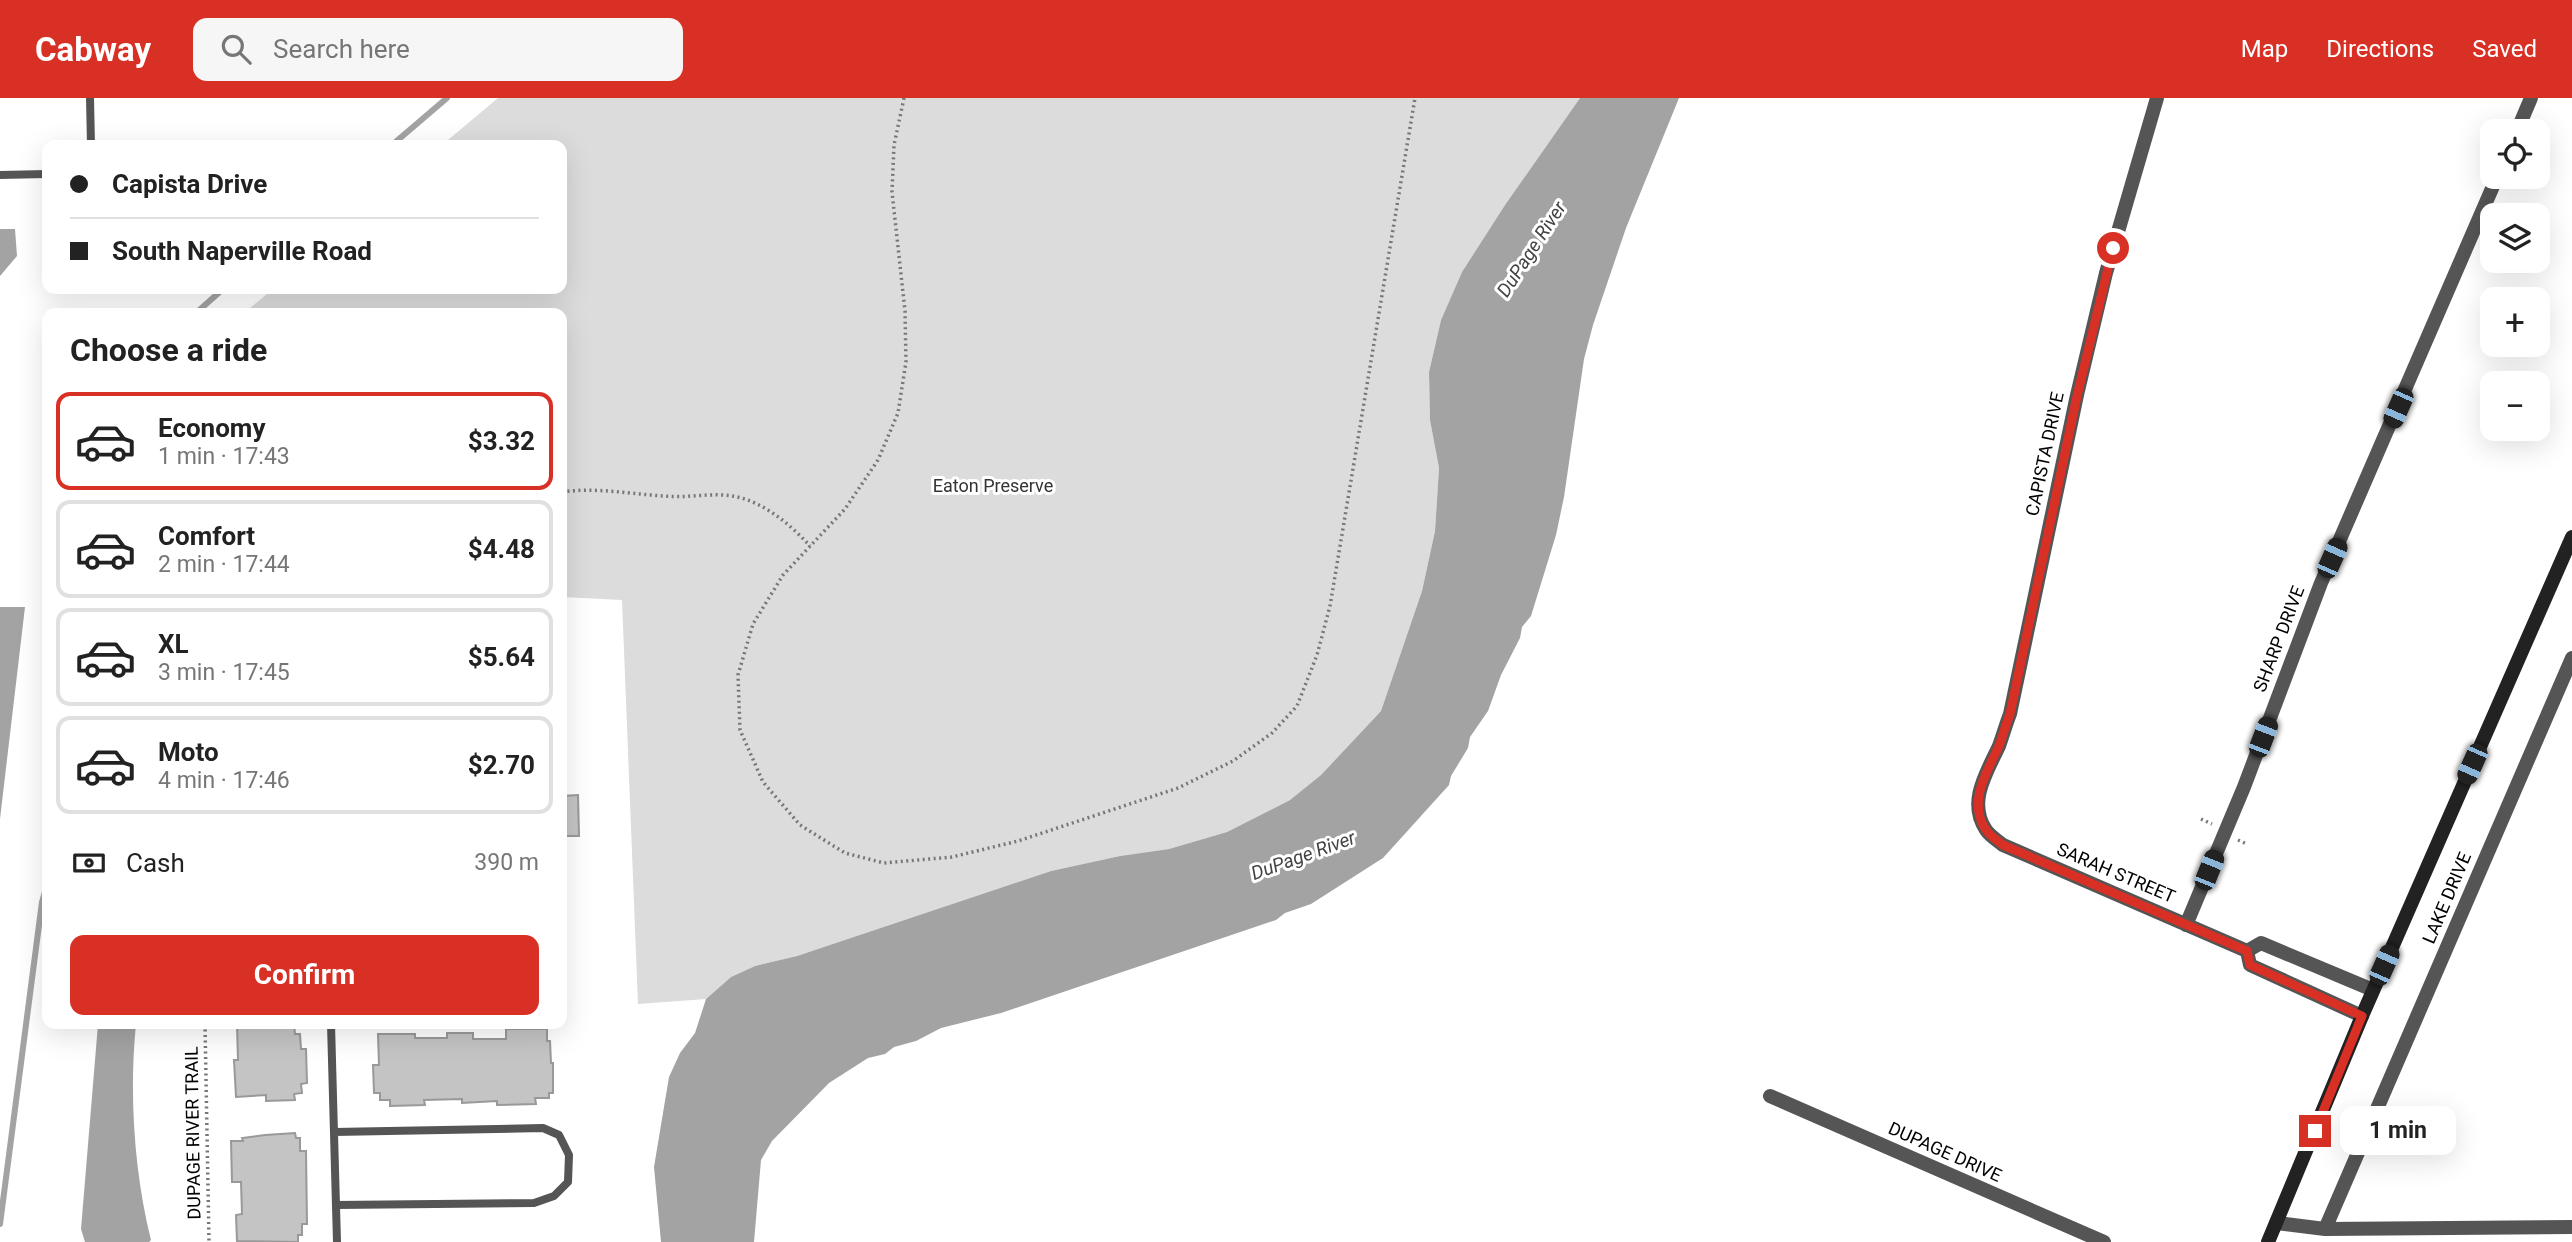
<!DOCTYPE html>
<html lang="en">
<head>
<meta charset="utf-8">
<style>
  :root { --surface:#fff; --page:#f6f6f6; --text:#222; --muted:#767676; --line:#e0e0e0; --accent:#d93025 }
  body { margin:0; font-family:Roboto,sans-serif; background:var(--page); color:var(--text); height:100vh; display:flex; flex-direction:column; font-size:26px; white-space:nowrap }
  * { box-sizing:border-box; margin:0 }
  p { font-size:23px; color:var(--muted) }
  .icon { flex:none; width:38px; height:38px; fill:none; stroke:currentColor; stroke-width:2; stroke-linecap:round; stroke-linejoin:round }
  .map { position:relative; flex:1; overflow:hidden }
  .drawer { position:absolute; left:42px; top:210px; width:525px; height:721px; display:flex; flex-direction:column; background:var(--surface); border-radius:14px; box-shadow:0 7px 28px #0002 }
  .drawer>* { flex:none }
  .top-card { position:absolute; left:42px; top:42px; width:525px; height:154px; border-radius:14px; box-shadow:0 7px 28px #0002; display:grid; align-content:center; height:154px; padding:0 28px; background:var(--surface) }
  .buttons { position:absolute; left:2480px; top:21px; display:grid; gap:14px }
  .buttons a { display:grid; place-items:center; width:70px; height:70px; border-radius:14px; background:var(--surface); box-shadow:0 7px 28px #0002; font-size:35px }
  .end { position:absolute; width:32px; height:32px; margin:-16px; border:9px solid #d93025; background:#fff; box-shadow:0 0 0 4px #fff }
  .from { border-radius:50% }
  .bubble { position:absolute; height:49px; border-radius:14px; background:var(--surface); box-shadow:0 7px 28px #0002; font-size:23px; font-weight:700; line-height:49px; text-align:center }
  .car { position:absolute; width:21px; height:42px; margin:-21px -10px; border-radius:9px; box-shadow:0 0 5px 2px #0007; background:linear-gradient(#222 24%,#8ab4d8 0 40%,#222 0 76%,#8ab4d8 0 86%,#222 0) }
  .top-card b { display:flex; align-items:center; gap:24px; height:66px; font-size:26px }
  .top-card b+b { border-top:2px solid var(--line) }
  .top-card i { width:18px; height:18px; background:var(--text) }
  ul { padding:0; list-style:none }
  li { display:flex; align-items:center; gap:21px; height:98px; margin:0 14px 10px; padding:0 14px; border:4px solid var(--line); border-radius:14px }
  li div { flex:1 }
  li b { display:block; font-size:26px }
  li em { font-style:normal; font-weight:700 }
  li.active { border-color:var(--accent) }
  li>.icon { width:63px; height:63px; stroke-width:1.5 }
  h2 { padding:0 28px; font-size:32px; line-height:84px }
  .pay { display:flex; align-items:center; gap:18px; height:77px; padding:0 28px; font-size:26px }
  .pay p { margin-inline-start:auto }
  .cta { display:flex; gap:14px; margin-top:auto; padding:14px 28px }
  .cta a { flex:1; height:80px; border-radius:14px; background:var(--accent); color:#fff; font-size:28px; font-weight:700; line-height:80px; text-align:center }
  header { display:flex; align-items:center; gap:42px; box-sizing:border-box; height:98px; padding:0 35px; background:var(--accent); color:#fff }
  header strong { font-size:33px }
  nav { display:flex; gap:38px; margin-inline-start:auto; font-size:24px }
  .search { width:490px; height:63px; background:var(--page); display:flex; align-items:center; gap:18px; box-sizing:border-box; padding:0 24px; border-radius:14px; color:var(--muted); font-size:26px }
  .map>svg:first-child { display:block }
</style>
</head>
<body>
<header>
<strong>Cabway</strong>
<div class="search"><svg class="icon" aria-label="search" viewBox="0 0 24 24"><circle cx="10" cy="10" r="6"/><path d="M15 15l6 6"/></svg>Search here</div>
<nav><a>Map</a><a>Directions</a><a>Saved</a></nav>
</header>
<div class="map">
<svg width="2572" height="1144" viewBox="0 0 2572 1144">
  <rect width="100%" height="100%" fill="#fff"/>
  <path fill="#dcdcdc" d="M 498,0 L 1580,0 L 1505,107 L 1462,174 L 1441,222 L 1429,274 L 1430,322 L 1439,370 L 1435,433 L 1422,493 L 1381,613 L 1321,677 L 1290,702 L 1227,734 L 1169,751 L 1120,758 L 1051,773 L 797,858 L 755,868 L 731,879 L 706,901 L 638,906 L 622,502 L 562,499 L 562,215 L 244,215 L 273,191 L 562,191 L 562,47 L 442,47 Z"/>
  <path fill="#a3a3a3" d="M 1580,0 L 1679,0 L 1626,130 L 1593,227 L 1584,261 L 1564,399 L 1556,437 L 1531,518 L 1522,529 L 1520,540 L 1501,577 L 1488,613 L 1470,639 L 1468,650 L 1451,678 L 1449,687 L 1383,760 L 1311,806 L 1285,815 L 1276,822 L 1001,915 L 941,930 L 916,943 L 894,949 L 885,956 L 868,960 L 829,985 L 772,1043 L 761,1062 L 754,1144 L 661,1144 L 654,1069 L 669,979 L 680,955 L 695,935 L 706,901 L 731,879 L 755,868 L 797,858 L 1051,773 L 1120,758 L 1169,751 L 1227,734 L 1290,702 L 1321,677 L 1381,613 L 1422,493 L 1435,433 L 1439,370 L 1430,322 L 1429,274 L 1441,222 L 1462,174 L 1505,107 Z
    M 0,131 L 15,131 L 17,158 L 0,178 Z
    M 0,509 L 25,509 L 0,721 Z
    M 98,926 L 136,926 C 129,995 134,1074 151,1142 L 149,1144 L 85,1144 L 81,1131 Z"/>
  <g fill="none" stroke-linecap="round" stroke-linejoin="round">
    <path stroke="#a3a3a3" stroke-width="6" d="M 392,47 L 447,0
      M 196,215 L 223,191
      M 0,1126 L 42,804 L 47,787"/>
  </g>
  <path fill="#c4c4c4" stroke="#999" stroke-width="2" d="M 578,697 L 579,738 L 562,738 L 562,698 Z
    M 237,926 L 294,926 L 295,936 L 300,936 L 301,951 L 306,951 L 307,985 L 301,986 L 302,995 L 294,996 L 295,1002 L 266,1003 L 266,997 L 236,999 L 234,962 L 238,962 Z
    M 506,931 L 547,931 L 547,943 L 550,943 L 551,965 L 553,965 L 553,995 L 549,995 L 549,1000 L 535,1000 L 536,1006 L 497,1007 L 497,1003 L 462,1005 L 462,1001 L 424,1002 L 425,1007 L 390,1008 L 390,1002 L 380,1002 L 380,995 L 374,995 L 373,967 L 379,967 L 378,936 L 415,936 L 415,940 L 447,940 L 447,935 L 473,935 L 473,941 L 506,941 Z
    M 295,1035 L 296,1040 L 300,1040 L 300,1053 L 306,1053 L 307,1126 L 302,1126 L 302,1137 L 298,1137 L 298,1144 L 237,1143 L 236,1117 L 242,1116 L 241,1084 L 232,1084 L 231,1043 L 243,1043 L 242,1040 L 265,1037 Z"/>
  <g fill="none" stroke-linecap="round" stroke-linejoin="round">
    <path stroke="#777" stroke-width="3.5" stroke-dasharray="2 3.5" stroke-linecap="butt" d="M 904,0 L 894,47 L 892,94 L 905,213 L 906,264 L 898,315 L 878,362 L 845,411 L 783,477 L 753,526 L 738,577 L 740,632 L 763,684 L 800,727 L 845,755 L 884,765 L 952,759 L 1018,743 L 1178,690 L 1233,663 L 1272,635 L 1297,608 L 1317,557 L 1330,508 L 1415,0
      M 562,394 C 596,389 630,396 664,398 C 684,400 704,396 724,397 C 758,399 788,424 810,448
      M 2201,721 L 2212,726
      M 2238,742 L 2247,746
      M 205,926 L 209,1144"/>
    <path stroke="#555" stroke-width="8" d="M 90,0 L 91,47
      M 0,77 L 47,76
      M 331,926 L 337,1144
      M 334,1034 L 543,1030 L 559,1037 L 569,1057 L 568,1084 L 554,1098 L 534,1105 L 336,1107"/>
    <path stroke="#555" stroke-width="14" d="M 2157,0 L 2106,175 L 2077,297 L 2010,616 C 2006,626 2003,637 1999,648 C 1987,674 1967,704 1986,732 C 1990,738 1997,742 2003,747 L 2247,853
      M 2517,33 L 2531,0
      M 2186,827 L 2244,689 L 2321,485 L 2497,79
      M 2247,853 L 2261,845 L 2373,892
      M 2247,853 L 2250,867 L 2362,918
      M 1770,998 L 2104,1144
      M 2277,1125 L 2325,1131 L 2572,1129
      M 2325,1131 L 2572,560"/>
    <path stroke="#222" stroke-width="14" d="M 2268,1144 L 2362,918 L 2572,439"/>
  </g>
  <g fill="none" stroke-linecap="round" stroke-linejoin="round">
    <path stroke="#d93025" stroke-width="9" d="M 2113,150 L 2077,298 L 2010,616 C 2006,626 2003,637 1999,648 C 1987,674 1967,704 1986,732 C 1990,738 1997,742 2003,747 L 2247,853 L 2250,867 L 2362,918 L 2315,1033"/>
  </g>
  <g text-anchor="middle" stroke-width="6" stroke-linejoin="round" paint-order="stroke">
    <g font-size="18" fill="#000" stroke="#fff">
      <text transform="translate(2045 356) rotate(-78)" y="6">CAPISTA DRIVE</text>
      <text transform="translate(2279 541) rotate(-69)" y="6">SHARP DRIVE</text>
      <text transform="translate(2116 775) rotate(23)" y="6">SARAH STREET</text>
      <text transform="translate(2447 800) rotate(-67)" y="6">LAKE DRIVE</text>
      <text transform="translate(193 1035) rotate(-91)" y="6">DUPAGE RIVER TRAIL</text>
      <text transform="translate(1945 1054) rotate(24)" y="6">DUPAGE DRIVE</text>
    </g>
    <g font-size="18" fill="#333" stroke="#fff">
      <text x="993" y="394">Eaton Preserve</text>
    </g>
    <g font-size="19" font-style="italic" fill="#444" stroke="#fff">
      <text transform="translate(1531 151) rotate(-57)" y="7">DuPage River</text>
      <text transform="translate(1303 757) rotate(-20)" y="7">DuPage River</text>
    </g>
  </g>
</svg>
<div class="buttons">
<a><svg class="icon" aria-label="locate" viewBox="0 0 24 24"><circle cx="12" cy="12" r="6"/><path d="M12 2v4M12 18v4M2 12h4M18 12h4"/></svg></a>
<a><svg class="icon" aria-label="layers" viewBox="0 0 24 24"><path d="M12 4l9 5-9 5-9-5zM3 14l9 5 9-5"/></svg></a>
<a>+</a>
<a>−</a>
</div>
<i class="end from" style="left:2113px;top:150px"></i>
<i class="end" style="left:2315px;top:1033px"></i>
<div class="bubble" style="left:2340px;top:1008px;width:116px">1 min</div>
<i class="car" style="left:2398px;top:310px;rotate:204deg"></i>
<i class="car" style="left:2332px;top:460px;rotate:24deg"></i>
<i class="car" style="left:2263px;top:639px;rotate:21deg"></i>
<i class="car" style="left:2472px;top:666px;rotate:204deg"></i>
<i class="car" style="left:2209px;top:772px;rotate:22deg"></i>
<i class="car" style="left:2384px;top:867px;rotate:24deg"></i>
<div class="top-card">
<b><i class="from"></i>Capista Drive</b>
<b><i></i>South Naperville Road</b>
</div>
<section class="drawer">
<h2>Choose a ride</h2>
<ul>
<li class="active"><svg class="icon" aria-label="car" viewBox="0 0 24 24"><path d="M5 17H2v-5l4-1 3-4h7l3 4 3 1v5h-3M9 17h6M6 11h13"/><circle cx="7" cy="17" r="2"/><circle cx="17" cy="17" r="2"/></svg><div><b>Economy</b><p>1 min · 17:43</p></div><em>$3.32</em></li>
<li><svg class="icon" aria-label="car" viewBox="0 0 24 24"><path d="M5 17H2v-5l4-1 3-4h7l3 4 3 1v5h-3M9 17h6M6 11h13"/><circle cx="7" cy="17" r="2"/><circle cx="17" cy="17" r="2"/></svg><div><b>Comfort</b><p>2 min · 17:44</p></div><em>$4.48</em></li>
<li><svg class="icon" aria-label="car" viewBox="0 0 24 24"><path d="M5 17H2v-5l4-1 3-4h7l3 4 3 1v5h-3M9 17h6M6 11h13"/><circle cx="7" cy="17" r="2"/><circle cx="17" cy="17" r="2"/></svg><div><b>XL</b><p>3 min · 17:45</p></div><em>$5.64</em></li>
<li><svg class="icon" aria-label="car" viewBox="0 0 24 24"><path d="M5 17H2v-5l4-1 3-4h7l3 4 3 1v5h-3M9 17h6M6 11h13"/><circle cx="7" cy="17" r="2"/><circle cx="17" cy="17" r="2"/></svg><div><b>Moto</b><p>4 min · 17:46</p></div><em>$2.70</em></li>
</ul>
<div class="pay"><svg class="icon" aria-label="cash" viewBox="0 0 24 24"><path d="M3 7h18v10H3z"/><circle cx="12" cy="12" r="2"/></svg>Cash<p>390 m</p></div>
<div class="cta"><a>Confirm</a></div>
</section>
</div>
</body>
</html>
